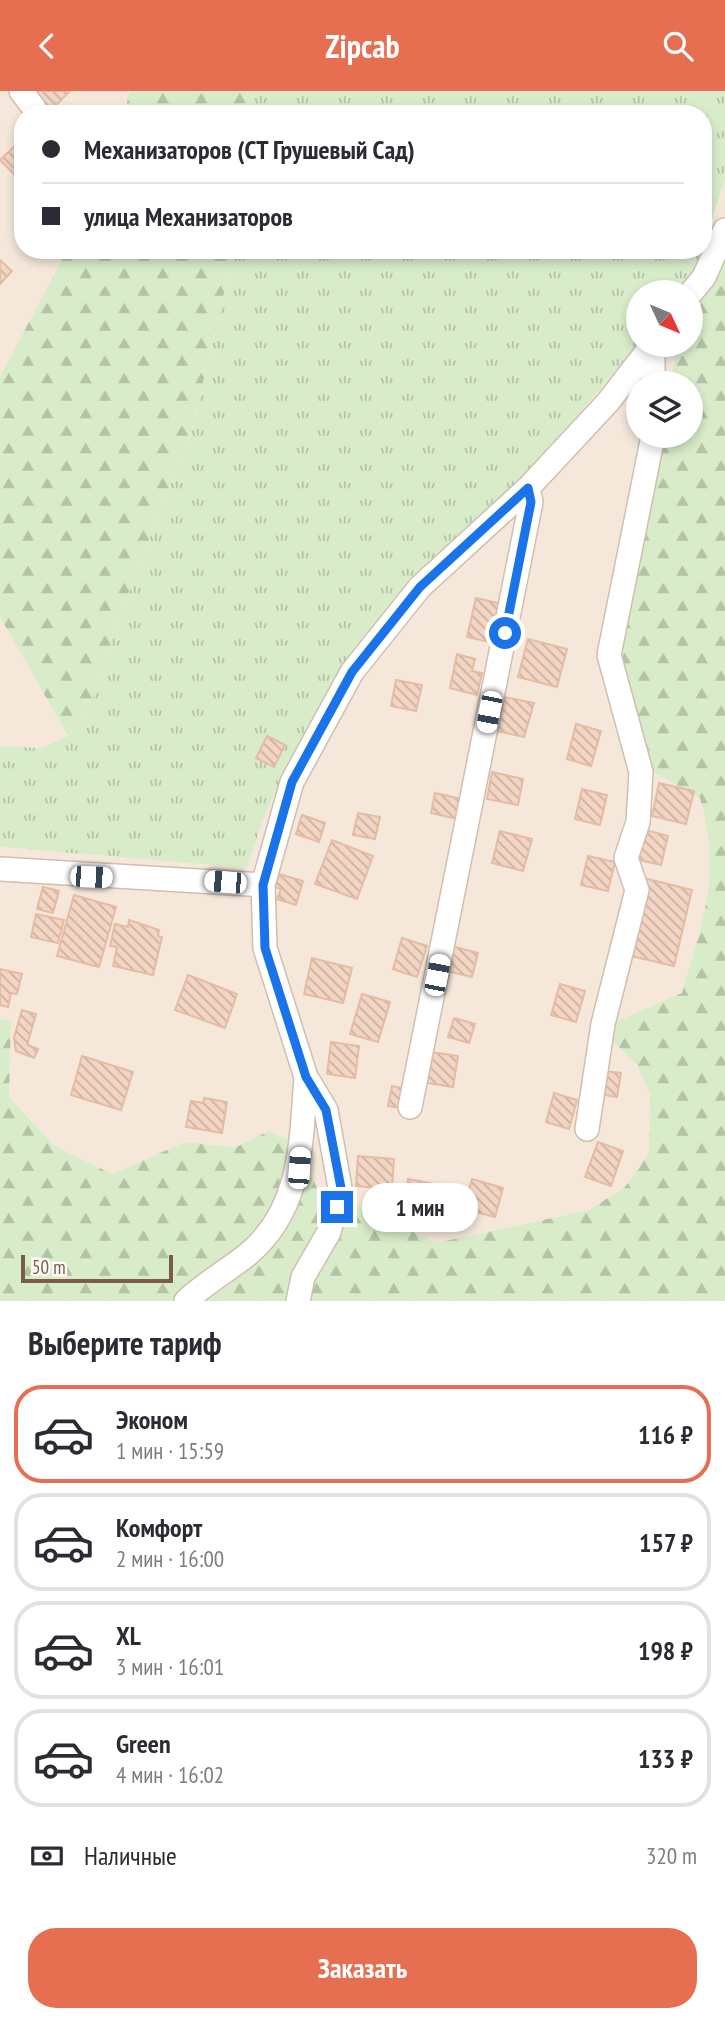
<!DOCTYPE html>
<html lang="ru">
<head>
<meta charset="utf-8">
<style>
  :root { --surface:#fff; --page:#f2f2f3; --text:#2b2b33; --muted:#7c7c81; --line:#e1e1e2; --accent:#e76f51 }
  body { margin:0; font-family:"PT Sans Narrow",sans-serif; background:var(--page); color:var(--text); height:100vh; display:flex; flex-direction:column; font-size:26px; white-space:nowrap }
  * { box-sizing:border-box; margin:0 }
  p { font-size:23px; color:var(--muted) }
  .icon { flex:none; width:38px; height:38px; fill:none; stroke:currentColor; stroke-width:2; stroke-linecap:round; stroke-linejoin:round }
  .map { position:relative; height:1210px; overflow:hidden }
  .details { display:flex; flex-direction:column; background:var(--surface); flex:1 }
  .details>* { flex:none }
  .guide { position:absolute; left:14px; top:14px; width:698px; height:154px; border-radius:28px; box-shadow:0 4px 10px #0003; display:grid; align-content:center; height:154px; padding:0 28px; background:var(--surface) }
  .needle { width:46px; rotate:134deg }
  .fabs { position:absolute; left:626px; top:189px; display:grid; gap:14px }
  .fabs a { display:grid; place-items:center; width:77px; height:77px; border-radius:50%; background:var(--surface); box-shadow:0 4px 10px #0003; font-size:35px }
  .scale { position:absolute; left:21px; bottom:18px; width:152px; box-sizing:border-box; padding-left:7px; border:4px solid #7a5c4d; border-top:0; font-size:19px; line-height:24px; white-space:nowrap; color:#7a5c4d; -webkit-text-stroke:5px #fffaf3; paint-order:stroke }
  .end { position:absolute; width:32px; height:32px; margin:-16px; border:9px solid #1a73e8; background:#fff; box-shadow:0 0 0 4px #fff }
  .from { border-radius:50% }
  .bubble { position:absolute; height:49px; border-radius:24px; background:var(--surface); box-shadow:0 4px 10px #0003; font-size:23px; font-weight:800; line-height:49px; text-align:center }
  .car { position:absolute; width:21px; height:42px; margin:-21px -10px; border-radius:9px; box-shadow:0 0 5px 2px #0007; background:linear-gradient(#fff 24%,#345 0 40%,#fff 0 76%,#345 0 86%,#fff 0) }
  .guide b { display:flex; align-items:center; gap:24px; height:66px; font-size:26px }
  .guide b+b { border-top:2px solid var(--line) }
  .guide i { width:18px; height:18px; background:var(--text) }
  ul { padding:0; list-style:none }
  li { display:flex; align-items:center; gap:21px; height:98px; margin:0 14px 10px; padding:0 14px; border:4px solid var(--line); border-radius:28px }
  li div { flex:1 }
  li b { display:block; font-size:26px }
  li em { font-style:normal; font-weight:800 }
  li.selected { border-color:var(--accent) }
  li>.icon { width:63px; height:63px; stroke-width:1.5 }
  h2 { padding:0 28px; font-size:32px; line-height:84px }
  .pay { display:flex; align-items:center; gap:18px; height:77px; padding:0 28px; font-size:26px }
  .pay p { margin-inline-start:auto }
  .primary-button { display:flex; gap:14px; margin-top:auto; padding:14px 28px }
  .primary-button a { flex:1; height:80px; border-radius:28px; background:var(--accent); color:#fff; font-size:28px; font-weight:800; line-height:80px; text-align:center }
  header { display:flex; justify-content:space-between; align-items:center; height:91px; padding:0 28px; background:var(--accent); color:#fff; font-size:32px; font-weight:800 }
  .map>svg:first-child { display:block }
</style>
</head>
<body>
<header><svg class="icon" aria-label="back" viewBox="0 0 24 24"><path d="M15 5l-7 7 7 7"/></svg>Zipcab<svg class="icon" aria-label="search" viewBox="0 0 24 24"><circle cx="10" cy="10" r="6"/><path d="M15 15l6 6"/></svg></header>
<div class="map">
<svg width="725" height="1210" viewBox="0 0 725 1210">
  <defs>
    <pattern id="grass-tufts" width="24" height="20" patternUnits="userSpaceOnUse" patternTransform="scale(1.75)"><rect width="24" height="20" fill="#d8ecc9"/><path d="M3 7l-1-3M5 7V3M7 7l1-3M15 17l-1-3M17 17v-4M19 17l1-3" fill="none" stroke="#b4c2a5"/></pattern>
    <pattern id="forest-firs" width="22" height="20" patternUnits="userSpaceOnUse" patternTransform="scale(1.75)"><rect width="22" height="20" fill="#d8ecc9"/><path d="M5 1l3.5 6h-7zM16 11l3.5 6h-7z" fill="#b4c2a5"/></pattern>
    <pattern id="building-back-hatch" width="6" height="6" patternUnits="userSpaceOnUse" patternTransform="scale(1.75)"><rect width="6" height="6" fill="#f3d5c3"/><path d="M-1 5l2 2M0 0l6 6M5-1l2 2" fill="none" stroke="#cab0a1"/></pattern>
  </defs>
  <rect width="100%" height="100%" fill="#fdf6ec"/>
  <path fill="#f5e8da" d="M 0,0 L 129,0 L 125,23 L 23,23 L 23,159 L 67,159 L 0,286 Z
    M 725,91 L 725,162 L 691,225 L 691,201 L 678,201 L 693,182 L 704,159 Z
    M 639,251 L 639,254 L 678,254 L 670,292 L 639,292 L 639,345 L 659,345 L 647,678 L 700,707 L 710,742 L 710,806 L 682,902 L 616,931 L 650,1004 L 649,1062 L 625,1096 L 589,1119 L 436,1152 L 317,1096 L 292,1050 L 269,1040 L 236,1056 L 185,1051 L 112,1083 L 55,1055 L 9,1006 L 11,931 L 0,928 L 0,756 L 247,777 L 264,726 L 292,666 L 346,580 L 519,393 Z
    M 0,526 L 68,645 L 41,657 L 0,655 Z"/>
  <path fill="url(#grass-tufts)" d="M 253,0 L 725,0 L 725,91 L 704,152 L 704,23 L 251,23 Z
    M 234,159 L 701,159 L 693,182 L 678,201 L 639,201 L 639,252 L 519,393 L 346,580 L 292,666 L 264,726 L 247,777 L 0,756 L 0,655 L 41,657 L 68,645 L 86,627 L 114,539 L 192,338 Z"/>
  <path fill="url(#forest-firs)" d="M 129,0 L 253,0 L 251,23 L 125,23 Z
    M 67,159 L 234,159 L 192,338 L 114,539 L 86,627 L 68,645 L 0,526 L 0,286 Z
    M 725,162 L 725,1210 L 0,1210 L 0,928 L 11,930 L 9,1006 L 55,1055 L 112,1083 L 185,1051 L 236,1056 L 269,1040 L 292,1050 L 317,1096 L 436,1152 L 589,1119 L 625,1096 L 649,1062 L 650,1004 L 636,973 L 609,946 L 615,931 L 682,902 C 703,830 722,782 700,707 L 647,678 L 622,563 L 659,345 L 691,345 L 691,292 L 670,292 L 678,254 L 691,254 L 691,225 Z"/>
  <path fill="url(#building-back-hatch)" stroke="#e6bba3" stroke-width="2" d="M 33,0 L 70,0 L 52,18 Z
    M 18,52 L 23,57 L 23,76 L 15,84 L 0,69 Z
    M 0,169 L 12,180 L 0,193 Z
    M 476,507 L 507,514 L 499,553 L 467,546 Z
    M 528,548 L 567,558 L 557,596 L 518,586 Z
    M 457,563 L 475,568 L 472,580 L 482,582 L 477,604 L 450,597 Z
    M 396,589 L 422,594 L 416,620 L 391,615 Z
    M 504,606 L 534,612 L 524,646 L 497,640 Z
    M 576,633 L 601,640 L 591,675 L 567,668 Z
    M 267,645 L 285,654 L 274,676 L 256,667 Z
    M 492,681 L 523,688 L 518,714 L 487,708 Z
    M 659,692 L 694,700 L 686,733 L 652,725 Z
    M 582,698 L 607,704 L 600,734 L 575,728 Z
    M 435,702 L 462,708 L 457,728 L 431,722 Z
    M 358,722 L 380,726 L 375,748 L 353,744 Z
    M 302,724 L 325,732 L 319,751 L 296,743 Z
    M 642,738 L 668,745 L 661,774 L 635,768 Z
    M 500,740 L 532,748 L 523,780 L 492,772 Z
    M 332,749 L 373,765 L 357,808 L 315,793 Z
    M 588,765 L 615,771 L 608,800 L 581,794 Z
    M 279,783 L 303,790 L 296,814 L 277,808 L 281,798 L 275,796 Z
    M 640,786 L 692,799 L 674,875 L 622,863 Z
    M 43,796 L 59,800 L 53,822 L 37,818 Z
    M 74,804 L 116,816 L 99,876 L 57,865 Z
    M 36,823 L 64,829 L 58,852 L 31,846 Z
    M 129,829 L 159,839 L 158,845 L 162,846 L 153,884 L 113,875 L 117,856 L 110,855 L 115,833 L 128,836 Z
    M 402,847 L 427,855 L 417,886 L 393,878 Z
    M 448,854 L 478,862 L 472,886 L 443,879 Z
    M 312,867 L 352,877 L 343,912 L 304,903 Z
    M 0,878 L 22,883 L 17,903 L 11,902 L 8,916 L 0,914 Z
    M 188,884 L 237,903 L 225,937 L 175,919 Z
    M 560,893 L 585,900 L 576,931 L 551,924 Z
    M 362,903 L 390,911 L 378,951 L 350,943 Z
    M 22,919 L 36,923 L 28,951 L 28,954 L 38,958 L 34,967 L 16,960 L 14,946 Z
    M 454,927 L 475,933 L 469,952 L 448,946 Z
    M 331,951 L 359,955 L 355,987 L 327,983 Z
    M 425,960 L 458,965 L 453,996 L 421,991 Z
    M 82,965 L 133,981 L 121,1019 L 71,1004 Z
    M 603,980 L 621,982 L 617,1006 L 599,1003 Z
    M 392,995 L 405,998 L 401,1017 L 388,1015 Z
    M 554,1002 L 577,1009 L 569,1038 L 546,1031 Z
    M 204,1007 L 227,1011 L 222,1042 L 186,1036 L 191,1010 L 203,1012 Z
    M 598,1051 L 623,1060 L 611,1095 L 585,1086 Z
    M 358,1065 L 394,1068 L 392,1098 L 356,1095 Z
    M 408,1088 L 435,1093 L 430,1120 L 403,1114 Z
    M 472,1088 L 503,1097 L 495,1126 L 464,1118 Z"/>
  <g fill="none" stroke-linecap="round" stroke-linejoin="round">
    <g stroke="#d1beb0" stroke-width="26">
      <path id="minor" d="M 21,0 L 34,17
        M 691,202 L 704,186 L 725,139
        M 653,254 L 653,292
        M 0,778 L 263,794
        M 410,1016 L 531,411 L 528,397
        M 587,1038 L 603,933 L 637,799 L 626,767 L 638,731 L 641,681 L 609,564 L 653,345
        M 186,1210 C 205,1192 227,1180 247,1164 C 302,1119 301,1052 306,986
        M 298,1210 L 303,1186 L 329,1141 L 340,1097 L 326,1019 L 306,986 L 265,857 L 263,794 L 292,691 L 352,581 L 420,496 L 528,397 L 608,311 L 652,254"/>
    </g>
    <use href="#minor" stroke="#fff" stroke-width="23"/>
  </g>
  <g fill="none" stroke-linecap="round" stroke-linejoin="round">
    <path stroke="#1a73e8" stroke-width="9" d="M 337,1116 L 341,1097 L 326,1019 L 306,986 L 265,857 L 263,794 L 292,691 L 352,581 L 420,496 L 528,397 L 531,411 L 505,542"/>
  </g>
</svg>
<div class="fabs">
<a><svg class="needle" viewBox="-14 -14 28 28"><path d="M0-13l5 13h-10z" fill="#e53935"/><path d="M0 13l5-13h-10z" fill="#7c7c81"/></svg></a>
<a><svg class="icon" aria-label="layers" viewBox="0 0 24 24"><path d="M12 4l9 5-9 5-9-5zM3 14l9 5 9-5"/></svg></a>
</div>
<div class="scale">50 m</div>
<i class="end from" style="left:505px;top:542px"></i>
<i class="end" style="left:337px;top:1116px"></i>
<div class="bubble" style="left:362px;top:1092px;width:116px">1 мин</div>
<i class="car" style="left:489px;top:621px;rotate:191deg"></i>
<i class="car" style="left:91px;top:786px;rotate:92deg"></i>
<i class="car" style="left:225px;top:791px;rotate:275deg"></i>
<i class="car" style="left:437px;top:884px;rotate:11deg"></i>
<i class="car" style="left:299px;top:1077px;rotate:4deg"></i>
<div class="guide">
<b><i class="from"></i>Механизаторов (СТ Грушевый Сад)</b>
<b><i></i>улица Механизаторов</b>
</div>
</div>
<section class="details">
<h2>Выберите тариф</h2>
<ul>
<li class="selected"><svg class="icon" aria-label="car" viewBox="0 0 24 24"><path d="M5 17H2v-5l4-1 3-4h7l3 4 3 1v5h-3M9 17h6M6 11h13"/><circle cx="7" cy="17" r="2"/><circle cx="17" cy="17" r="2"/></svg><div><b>Эконом</b><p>1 мин · 15:59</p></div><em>116 ₽</em></li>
<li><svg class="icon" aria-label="car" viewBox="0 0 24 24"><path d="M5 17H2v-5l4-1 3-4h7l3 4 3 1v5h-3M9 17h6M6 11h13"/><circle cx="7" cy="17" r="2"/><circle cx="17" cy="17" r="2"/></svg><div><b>Комфорт</b><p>2 мин · 16:00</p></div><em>157 ₽</em></li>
<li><svg class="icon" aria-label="car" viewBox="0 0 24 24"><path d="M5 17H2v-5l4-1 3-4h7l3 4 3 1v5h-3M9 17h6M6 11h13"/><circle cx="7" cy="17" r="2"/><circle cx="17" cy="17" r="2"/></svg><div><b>XL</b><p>3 мин · 16:01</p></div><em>198 ₽</em></li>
<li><svg class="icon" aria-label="car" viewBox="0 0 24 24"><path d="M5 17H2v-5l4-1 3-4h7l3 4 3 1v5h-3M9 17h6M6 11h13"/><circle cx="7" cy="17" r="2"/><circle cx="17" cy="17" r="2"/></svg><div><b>Green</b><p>4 мин · 16:02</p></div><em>133 ₽</em></li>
</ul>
<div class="pay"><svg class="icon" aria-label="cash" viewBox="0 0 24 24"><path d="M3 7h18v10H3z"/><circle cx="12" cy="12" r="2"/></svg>Наличные<p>320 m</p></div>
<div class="primary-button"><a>Заказать</a></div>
</section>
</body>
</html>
